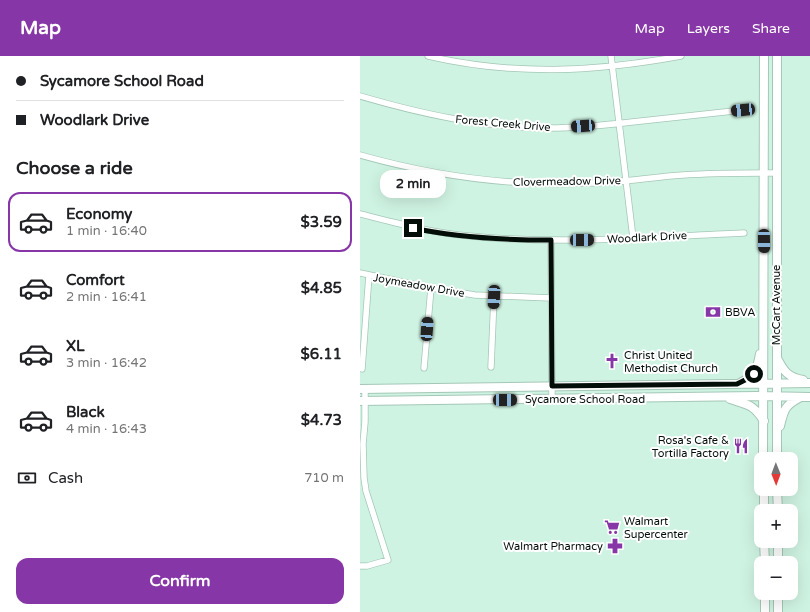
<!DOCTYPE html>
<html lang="en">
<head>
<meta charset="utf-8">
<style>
  :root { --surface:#fff; --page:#f2f2f2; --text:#202124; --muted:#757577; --line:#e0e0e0; --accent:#8636a6 }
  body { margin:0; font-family:"Varela Round",sans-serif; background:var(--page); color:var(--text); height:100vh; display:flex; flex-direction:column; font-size:15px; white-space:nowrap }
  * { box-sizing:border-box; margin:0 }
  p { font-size:13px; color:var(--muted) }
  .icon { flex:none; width:22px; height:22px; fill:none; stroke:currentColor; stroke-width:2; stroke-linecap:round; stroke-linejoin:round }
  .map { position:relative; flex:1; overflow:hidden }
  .sheet { display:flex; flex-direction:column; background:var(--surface); width:360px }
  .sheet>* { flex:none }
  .hud { display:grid; align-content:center; height:88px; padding:0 16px; background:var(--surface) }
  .needle { width:26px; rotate:179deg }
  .tools { position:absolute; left:394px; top:396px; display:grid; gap:8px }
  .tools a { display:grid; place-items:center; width:44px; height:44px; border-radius:8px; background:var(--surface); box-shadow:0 4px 16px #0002; font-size:20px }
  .end { position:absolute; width:18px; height:18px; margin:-9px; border:5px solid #030e09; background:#fff; box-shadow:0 0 0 2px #fff }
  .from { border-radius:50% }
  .bubble { position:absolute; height:28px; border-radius:12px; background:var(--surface); box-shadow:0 4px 16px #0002; font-size:13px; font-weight:700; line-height:28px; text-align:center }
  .car { position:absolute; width:12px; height:24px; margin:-12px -6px; border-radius:5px; box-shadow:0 0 3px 1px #0007; background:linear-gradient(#222 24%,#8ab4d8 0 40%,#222 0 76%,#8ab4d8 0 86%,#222 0) }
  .hud b { display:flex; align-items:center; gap:14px; height:38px; font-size:15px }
  .hud b+b { border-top:1px solid var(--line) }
  .hud i { width:10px; height:10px; background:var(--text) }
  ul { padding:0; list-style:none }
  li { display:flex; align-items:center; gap:12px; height:60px; margin:0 8px 6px; padding:0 8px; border:2px solid transparent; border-radius:12px }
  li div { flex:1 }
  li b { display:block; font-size:15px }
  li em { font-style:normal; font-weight:700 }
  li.active { border-color:var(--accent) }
  li>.icon { width:36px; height:36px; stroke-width:1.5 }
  h2 { padding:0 16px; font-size:18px; line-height:48px }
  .pay { display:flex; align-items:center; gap:10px; height:44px; padding:0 16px; font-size:15px }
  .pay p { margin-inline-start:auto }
  .action { display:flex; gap:8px; margin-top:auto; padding:8px 16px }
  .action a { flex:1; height:46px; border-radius:12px; background:var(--accent); color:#fff; font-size:16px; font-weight:700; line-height:46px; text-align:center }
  header { display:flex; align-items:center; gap:24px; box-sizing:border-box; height:56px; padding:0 20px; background:var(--accent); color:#fff }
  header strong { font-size:19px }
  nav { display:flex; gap:22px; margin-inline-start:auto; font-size:14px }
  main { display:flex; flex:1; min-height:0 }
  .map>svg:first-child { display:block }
</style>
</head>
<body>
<header>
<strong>Map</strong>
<nav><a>Map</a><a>Layers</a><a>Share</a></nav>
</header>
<main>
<section class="sheet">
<div class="hud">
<b><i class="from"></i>Sycamore School Road</b>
<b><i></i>Woodlark Drive</b>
</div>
<h2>Choose a ride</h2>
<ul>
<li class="active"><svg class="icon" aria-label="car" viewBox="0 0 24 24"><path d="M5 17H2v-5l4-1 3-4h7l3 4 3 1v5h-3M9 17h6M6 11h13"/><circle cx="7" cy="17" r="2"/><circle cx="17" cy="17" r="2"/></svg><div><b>Economy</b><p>1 min · 16:40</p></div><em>$3.59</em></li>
<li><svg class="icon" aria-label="car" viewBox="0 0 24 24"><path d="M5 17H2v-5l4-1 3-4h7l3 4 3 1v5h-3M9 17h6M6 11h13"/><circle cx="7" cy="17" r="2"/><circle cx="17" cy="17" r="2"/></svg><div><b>Comfort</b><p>2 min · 16:41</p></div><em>$4.85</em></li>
<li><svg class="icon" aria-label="car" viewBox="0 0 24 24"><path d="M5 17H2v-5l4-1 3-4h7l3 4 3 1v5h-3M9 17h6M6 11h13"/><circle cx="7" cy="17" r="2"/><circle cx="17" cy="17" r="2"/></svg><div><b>XL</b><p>3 min · 16:42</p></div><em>$6.11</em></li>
<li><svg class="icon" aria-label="car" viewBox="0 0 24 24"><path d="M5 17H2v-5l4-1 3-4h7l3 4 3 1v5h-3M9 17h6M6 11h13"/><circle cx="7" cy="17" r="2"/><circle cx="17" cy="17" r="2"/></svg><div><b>Black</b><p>4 min · 16:43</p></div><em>$4.73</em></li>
</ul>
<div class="pay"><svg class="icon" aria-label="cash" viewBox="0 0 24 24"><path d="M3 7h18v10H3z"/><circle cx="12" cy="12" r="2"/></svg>Cash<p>710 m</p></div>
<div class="action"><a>Confirm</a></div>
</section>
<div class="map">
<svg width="450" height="556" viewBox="0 0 450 556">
  <rect width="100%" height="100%" fill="#cff3e2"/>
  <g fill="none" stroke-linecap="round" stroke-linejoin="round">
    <g stroke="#a4c7b7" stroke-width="7">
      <path id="minor" d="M 68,0 C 155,20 234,16 321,0
        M 251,0 L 273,182
        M 0,40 C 65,59 122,71 190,72 C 217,72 245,69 272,66 C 309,62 346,58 383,54
        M 0,99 C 78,121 152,131 233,127 C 263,126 293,121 323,119 C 355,117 386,117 417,117
        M 0,158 C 36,167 72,177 110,180 C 201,189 293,181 384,177
        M 191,184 L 192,343
        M 0,217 L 71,232 L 115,239 L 191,242
        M 131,311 L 134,241
        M 64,312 L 71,232
        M 2,313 L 9,219
        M 0,510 L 7,510 L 28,504 L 6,435 L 4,422 L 3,388 L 5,366 L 5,333"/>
    </g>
    <g stroke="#a4c7b7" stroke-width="10">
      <path id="secondary" d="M 417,0 L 417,403
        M 417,302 C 424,316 428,321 443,324
        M 380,327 C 396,319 397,314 400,298
        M 0,333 L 450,327
        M 370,343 C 388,349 393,348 404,365
        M 0,345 L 397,340 L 450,341
        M 420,370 C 424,354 424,350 439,342
        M 403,403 L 404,0
        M 404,433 L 404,455
        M 417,433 L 418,455
        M 404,485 L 405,507
        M 418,507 L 418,485
        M 405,537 L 405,556
        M 418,556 L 418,537"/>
    </g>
    <use href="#minor" stroke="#fff" stroke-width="5.5"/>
    <use href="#secondary" stroke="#fff" stroke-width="8"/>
  </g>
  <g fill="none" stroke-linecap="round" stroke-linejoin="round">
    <path stroke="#030e09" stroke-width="5" d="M 53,172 C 98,182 145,184 191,184 L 192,330 L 377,328 L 387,323 L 394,318"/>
  </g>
  <defs>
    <g id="bank-bare" transform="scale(1.2)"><path d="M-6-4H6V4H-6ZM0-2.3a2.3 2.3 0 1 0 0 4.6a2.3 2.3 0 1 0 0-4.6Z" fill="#8636a6" stroke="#fff" stroke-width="2.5" paint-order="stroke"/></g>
    <g id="church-bare" transform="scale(1.2)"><path d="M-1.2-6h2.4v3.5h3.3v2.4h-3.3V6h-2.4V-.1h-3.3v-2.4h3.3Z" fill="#8636a6" stroke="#fff" stroke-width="2.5" paint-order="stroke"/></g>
    <g id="restaurant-bare" transform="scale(1.2)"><path d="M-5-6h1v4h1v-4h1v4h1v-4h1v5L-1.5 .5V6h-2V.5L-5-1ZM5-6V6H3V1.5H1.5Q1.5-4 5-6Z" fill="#8636a6" stroke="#fff" stroke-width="2.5" paint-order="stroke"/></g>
    <g id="supermarket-bare" transform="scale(1.2)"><path d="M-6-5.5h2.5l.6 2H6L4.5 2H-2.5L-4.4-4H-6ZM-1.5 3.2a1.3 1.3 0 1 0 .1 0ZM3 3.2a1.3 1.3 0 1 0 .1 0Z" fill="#8636a6" stroke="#fff" stroke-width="2.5" paint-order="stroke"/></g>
    <g id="pharmacy-bare" transform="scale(1.2)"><path d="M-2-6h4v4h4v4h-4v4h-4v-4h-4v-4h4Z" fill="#8636a6" stroke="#fff" stroke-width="2.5" paint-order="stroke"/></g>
  </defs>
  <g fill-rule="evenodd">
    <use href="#bank-bare" x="353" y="256"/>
    <use href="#church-bare" x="252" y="305"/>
    <use href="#restaurant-bare" x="381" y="390"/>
    <use href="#supermarket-bare" x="252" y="471"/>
    <use href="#pharmacy-bare" x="255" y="490"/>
  </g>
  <g text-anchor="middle" stroke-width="4" stroke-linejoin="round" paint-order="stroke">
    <g font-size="11" fill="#030e09" stroke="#fff">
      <text transform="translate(143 67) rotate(5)" y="4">Forest Creek Drive</text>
      <text transform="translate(207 125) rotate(-1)" y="4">Clovermeadow Drive</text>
      <text transform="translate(287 181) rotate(-3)" y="4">Woodlark Drive</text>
      <text transform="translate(59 229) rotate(10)" y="4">Joymeadow Drive</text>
      <text transform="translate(416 249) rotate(-90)" y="4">McCart Avenue</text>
      <text x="225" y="347">Sycamore School Road</text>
    </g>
    <g font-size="11" fill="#030e09" stroke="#fff" text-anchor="start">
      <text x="365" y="260">BBVA</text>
      <text x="264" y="303">Christ United<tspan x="264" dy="13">Methodist Church</tspan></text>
      <text x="369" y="388" text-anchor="end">Rosa's Cafe &amp;<tspan x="369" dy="13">Tortilla Factory</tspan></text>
      <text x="264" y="469">Walmart<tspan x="264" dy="13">Supercenter</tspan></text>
      <text x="243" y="494" text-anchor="end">Walmart Pharmacy</text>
    </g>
  </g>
</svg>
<div class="tools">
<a><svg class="needle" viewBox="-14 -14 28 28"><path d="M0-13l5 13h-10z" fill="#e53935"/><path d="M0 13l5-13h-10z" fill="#757577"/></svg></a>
<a>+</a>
<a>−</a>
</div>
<i class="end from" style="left:394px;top:318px"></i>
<i class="end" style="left:53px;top:172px"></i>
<div class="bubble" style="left:20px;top:114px;width:66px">2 min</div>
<i class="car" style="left:383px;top:54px;rotate:264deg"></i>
<i class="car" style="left:223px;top:70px;rotate:266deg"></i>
<i class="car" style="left:222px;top:184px;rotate:89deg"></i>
<i class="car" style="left:404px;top:185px;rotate:179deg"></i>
<i class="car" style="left:134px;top:241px;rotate:183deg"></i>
<i class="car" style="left:67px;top:273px;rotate:4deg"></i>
<i class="car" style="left:145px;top:344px;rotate:90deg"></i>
</div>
</main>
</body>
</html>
